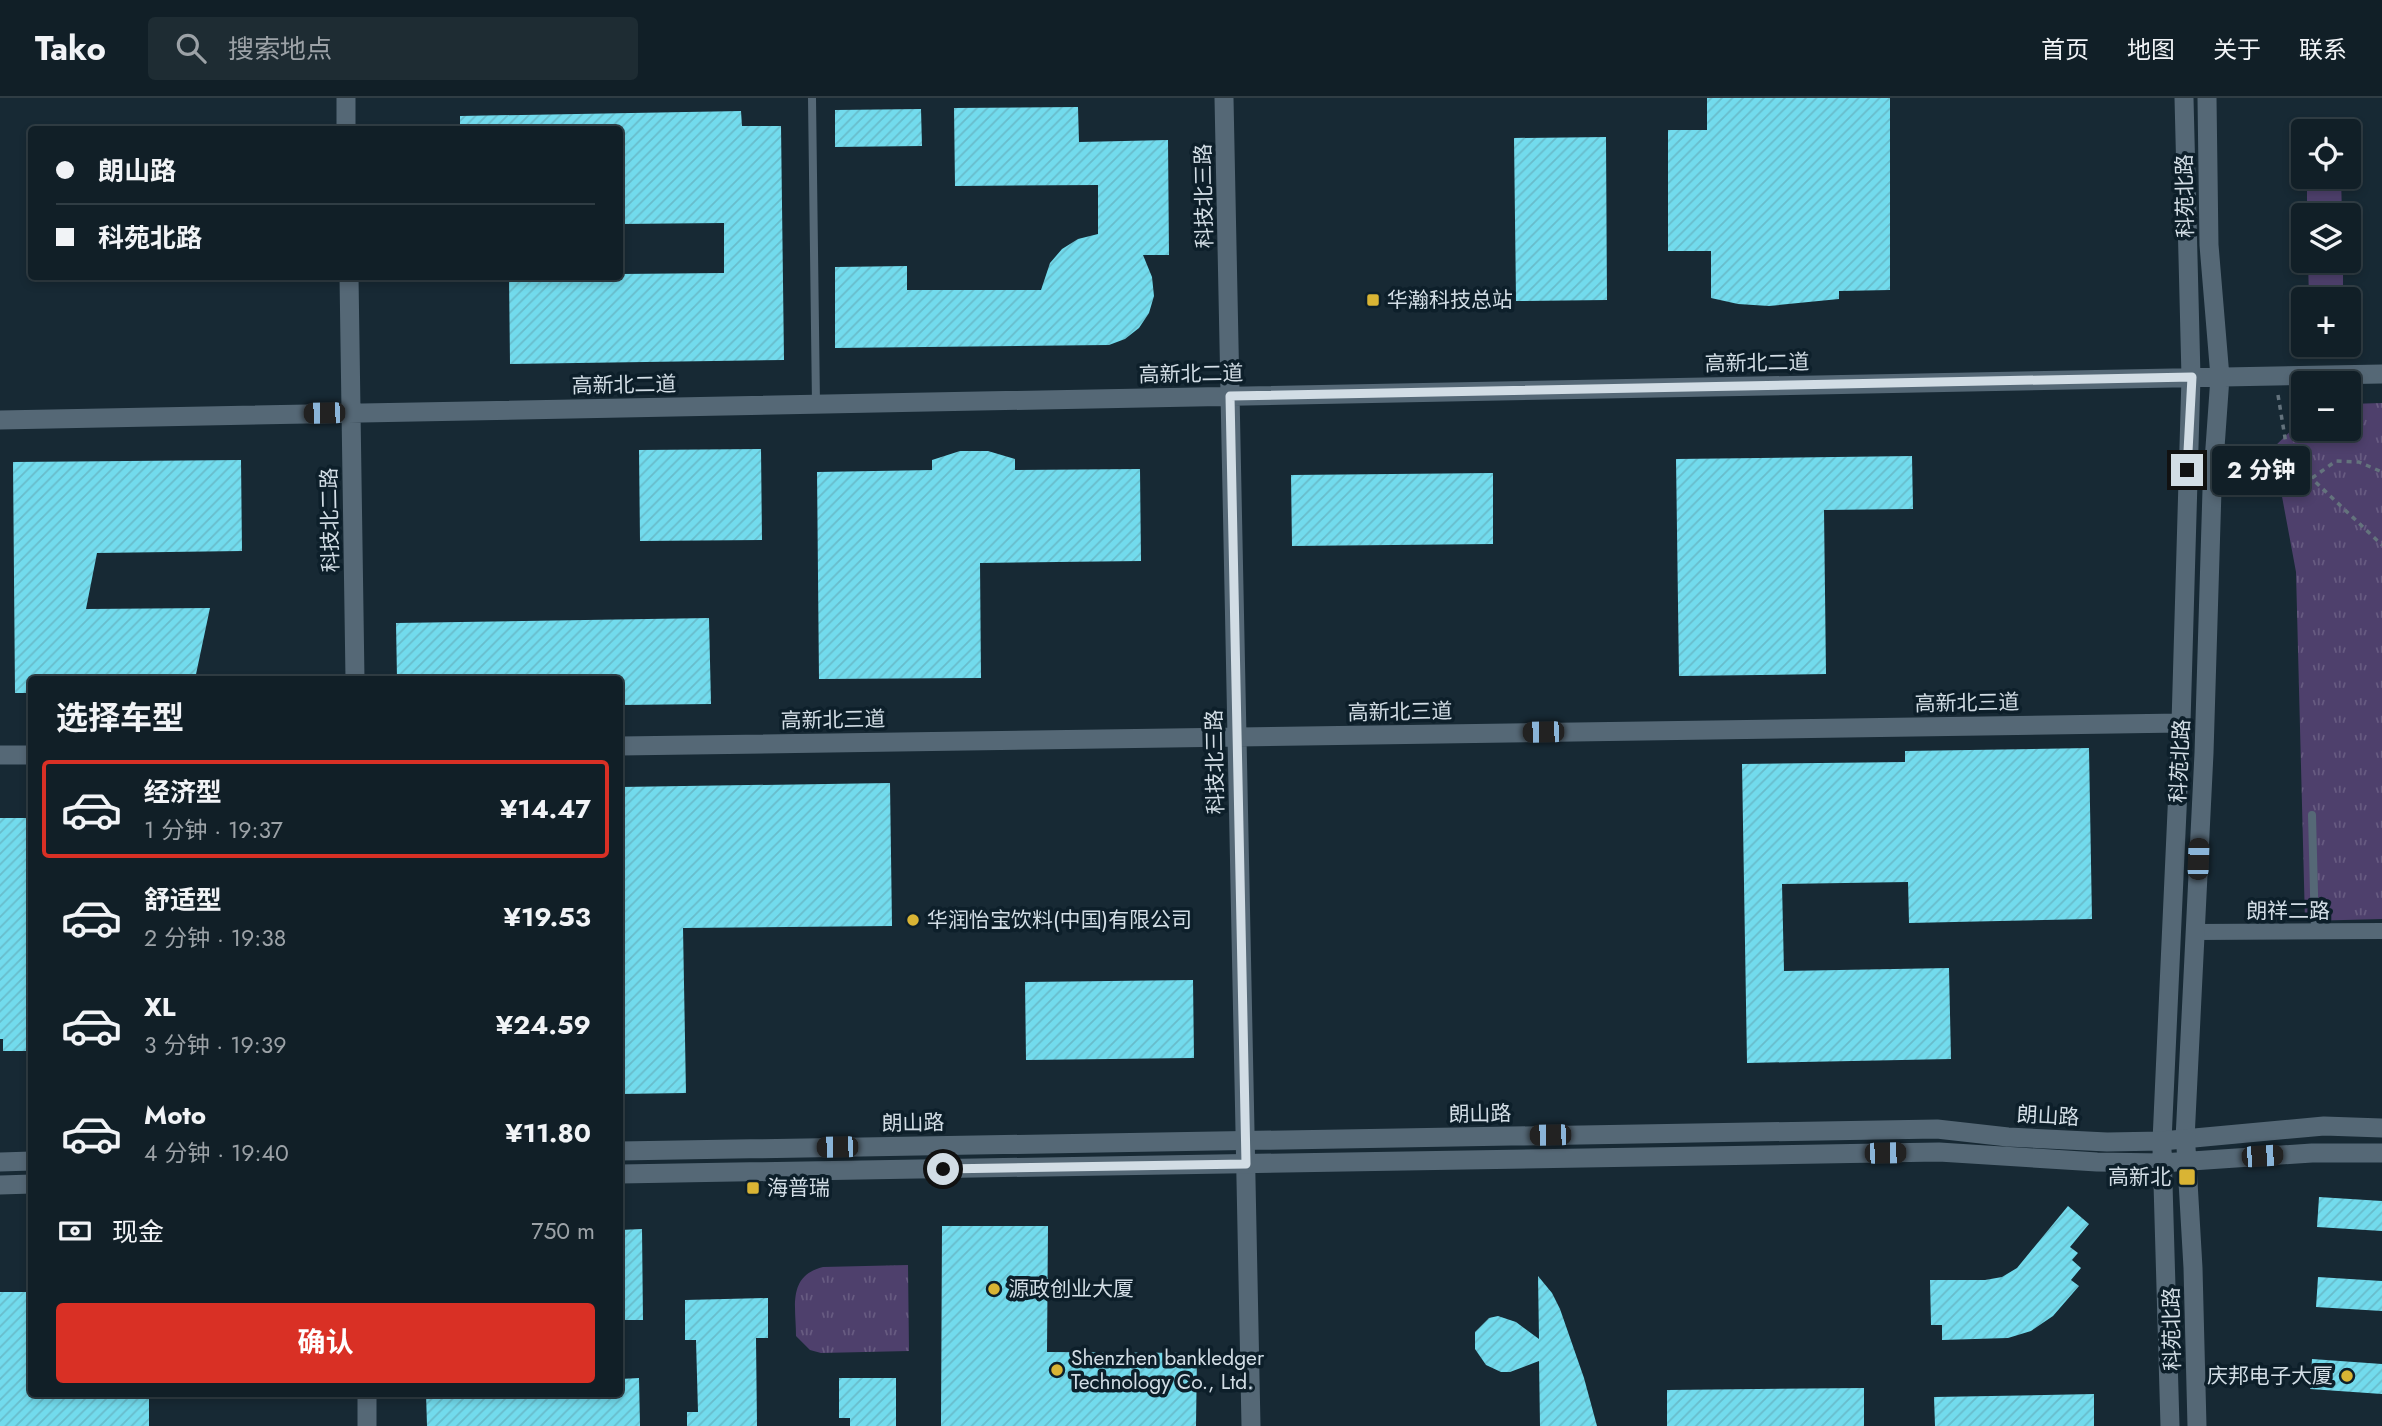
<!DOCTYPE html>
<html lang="zh">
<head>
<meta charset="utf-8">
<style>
  :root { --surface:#111f27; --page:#1e2c33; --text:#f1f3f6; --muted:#9ca2a7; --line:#303d44; --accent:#d93025 }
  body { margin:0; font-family:Jost,"Noto Sans SC",sans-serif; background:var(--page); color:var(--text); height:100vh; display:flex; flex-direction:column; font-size:26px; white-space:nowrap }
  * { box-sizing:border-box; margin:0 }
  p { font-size:23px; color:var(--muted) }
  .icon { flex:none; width:38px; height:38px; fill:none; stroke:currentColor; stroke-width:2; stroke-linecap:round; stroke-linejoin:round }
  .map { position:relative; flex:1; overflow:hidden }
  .drawer { position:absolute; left:28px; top:578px; width:595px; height:721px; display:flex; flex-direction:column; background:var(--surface); border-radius:7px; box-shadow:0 4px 10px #0003,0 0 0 2px var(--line) }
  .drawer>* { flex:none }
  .banner { position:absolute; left:28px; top:28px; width:595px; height:154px; border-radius:7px; box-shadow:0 4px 10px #0003,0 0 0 2px var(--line); display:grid; align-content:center; height:154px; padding:0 28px; background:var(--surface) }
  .fabs { position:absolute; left:2291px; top:21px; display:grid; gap:14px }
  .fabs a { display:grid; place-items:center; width:70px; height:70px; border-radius:7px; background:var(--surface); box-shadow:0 4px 10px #0003,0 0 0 2px var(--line); font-size:35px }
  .end { position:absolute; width:32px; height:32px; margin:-16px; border:9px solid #d2dde5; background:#111; box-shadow:0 0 0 4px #111 }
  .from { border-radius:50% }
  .bubble { position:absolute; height:49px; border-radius:7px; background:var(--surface); box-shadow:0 4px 10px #0003,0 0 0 2px var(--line); font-size:23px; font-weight:700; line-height:49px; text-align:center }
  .car { position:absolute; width:21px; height:42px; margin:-21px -10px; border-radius:9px; box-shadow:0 0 5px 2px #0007; background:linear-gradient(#222 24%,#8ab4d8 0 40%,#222 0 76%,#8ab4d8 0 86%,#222 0) }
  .banner b { display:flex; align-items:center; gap:24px; height:66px; font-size:26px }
  .banner b+b { border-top:2px solid var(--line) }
  .banner i { width:18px; height:18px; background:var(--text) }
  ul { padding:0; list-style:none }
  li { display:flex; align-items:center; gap:21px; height:98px; margin:0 14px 10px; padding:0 14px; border:4px solid transparent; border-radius:7px }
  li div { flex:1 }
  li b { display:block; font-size:26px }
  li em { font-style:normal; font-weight:700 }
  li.current { border-color:var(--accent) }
  li>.icon { width:63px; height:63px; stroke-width:1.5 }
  h2 { padding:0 28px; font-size:32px; line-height:84px }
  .pay { display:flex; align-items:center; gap:18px; height:77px; padding:0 28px; font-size:26px }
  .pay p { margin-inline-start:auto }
  .primary-button { display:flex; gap:14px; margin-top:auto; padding:14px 28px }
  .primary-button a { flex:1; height:80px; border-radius:7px; background:var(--accent); color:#fff; font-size:28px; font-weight:700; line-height:80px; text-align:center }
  header { display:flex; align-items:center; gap:42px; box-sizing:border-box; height:98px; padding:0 35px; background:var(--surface); border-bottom:2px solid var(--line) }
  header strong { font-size:33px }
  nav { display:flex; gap:38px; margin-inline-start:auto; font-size:24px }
  .search { width:490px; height:63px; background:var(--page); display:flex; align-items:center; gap:18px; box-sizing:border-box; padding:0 24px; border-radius:7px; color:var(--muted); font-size:26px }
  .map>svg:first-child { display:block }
</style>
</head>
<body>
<header>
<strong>Tako</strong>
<div class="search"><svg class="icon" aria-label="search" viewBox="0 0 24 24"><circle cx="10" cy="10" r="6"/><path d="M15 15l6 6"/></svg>搜索地点</div>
<nav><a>首页</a><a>地图</a><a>关于</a><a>联系</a></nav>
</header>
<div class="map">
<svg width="2382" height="1328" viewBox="0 0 2382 1328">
  <defs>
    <pattern id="grass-tufts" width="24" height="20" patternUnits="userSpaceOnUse" patternTransform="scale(1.75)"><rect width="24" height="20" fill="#4e406c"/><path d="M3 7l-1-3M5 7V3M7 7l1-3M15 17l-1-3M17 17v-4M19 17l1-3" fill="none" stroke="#675b81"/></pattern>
    <pattern id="building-hatch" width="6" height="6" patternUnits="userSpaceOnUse" patternTransform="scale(1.75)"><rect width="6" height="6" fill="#72dbed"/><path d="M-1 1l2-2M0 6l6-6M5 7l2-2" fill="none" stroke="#68bccb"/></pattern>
  </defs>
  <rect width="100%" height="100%" fill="#172934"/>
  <path fill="url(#grass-tufts)" d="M 2382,305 L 2382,821 L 2305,823 L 2296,474 L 2273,350 L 2303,321 L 2303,331 L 2348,331 L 2349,306 Z
    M 908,1167 L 909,1253 L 821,1255 L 810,1252 L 796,1238 C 796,1209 787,1178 823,1169 Z"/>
  <path fill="#4e406c" d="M 2307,79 L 2341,79 L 2342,117 L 2307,117 Z
    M 2308,163 L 2343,163 L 2343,201 L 2309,201 Z"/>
  <path fill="url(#building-hatch)" d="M 1707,0 L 1890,0 L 1890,192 L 1839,193 L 1839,201 L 1769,208 L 1738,206 L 1711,200 L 1711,153 L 1668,153 L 1668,32 L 1707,32 Z
    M 1078,9 L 1079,44 L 1168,42 L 1169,157 L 1143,157 L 1152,179 L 1154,198 L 1149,215 L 1139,230 L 1125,241 L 1109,247 L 835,250 L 835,169 L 907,168 L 907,192 L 1041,192 L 1050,165 L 1062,151 L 1078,141 L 1098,136 L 1098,87 L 955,88 L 954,10 Z
    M 921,11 L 922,48 L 835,49 L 835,12 Z
    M 741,13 L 742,28 L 781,28 L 784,262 L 510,266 L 509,178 L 620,178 L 620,176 L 724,175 L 724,125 L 620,126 L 620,32 L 460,32 L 460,18 Z
    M 1606,39 L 1607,202 L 1516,203 L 1514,40 Z
    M 761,351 L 762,442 L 640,443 L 639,352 Z
    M 960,353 L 988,353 L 1015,361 L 1015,372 L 1140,371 L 1141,463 L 980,465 L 981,580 L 819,581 L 817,374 L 932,372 L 932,362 Z
    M 1912,358 L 1913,411 L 1824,412 L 1826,576 L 1679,578 L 1676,361 Z
    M 241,362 L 242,453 L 97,455 L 86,511 L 210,510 L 195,581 L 32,581 L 32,595 L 15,595 L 13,364 Z
    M 1493,375 L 1493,446 L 1292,448 L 1291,377 Z
    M 709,520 L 711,606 L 620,607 L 620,581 L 397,581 L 396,525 Z
    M 2089,650 L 2092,821 L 1909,825 L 1908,784 L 1782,786 L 1784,873 L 1949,870 L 1951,961 L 1747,965 L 1742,666 L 1905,664 L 1905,653 Z
    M 890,685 L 892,828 L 683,830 L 686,995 L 620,996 L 620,689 Z
    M 0,720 L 32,720 L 32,953 L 3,953 L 3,941 L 0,941 Z
    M 1193,882 L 1194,960 L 1026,962 L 1025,884 Z
    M 2319,1099 L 2382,1103 L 2382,1133 L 2317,1129 Z
    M 2068,1108 L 2089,1126 L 2070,1149 L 2078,1155 L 2072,1162 L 2081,1170 L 2071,1182 L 2079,1188 L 2053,1218 L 2031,1233 L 2008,1240 L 1942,1242 L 1942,1227 L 1931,1227 L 1930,1182 L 1985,1182 L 2002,1179 L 2017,1170 Z
    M 942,1128 L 1048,1128 L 1047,1254 L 1197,1255 L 1196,1328 L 941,1328 Z
    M 642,1131 L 643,1222 L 620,1222 L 620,1132 Z
    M 1538,1178 L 1552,1195 L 1560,1211 L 1584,1280 L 1597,1328 L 1540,1328 L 1539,1263 L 1510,1274 L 1501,1274 L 1486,1267 L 1475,1251 L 1475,1234 L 1489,1220 L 1498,1218 L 1516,1224 L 1539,1241 Z
    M 2318,1179 L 2382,1183 L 2382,1213 L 2316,1209 Z
    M 0,1194 L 32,1194 L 32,1295 L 149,1295 L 149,1328 L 0,1328 Z
    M 768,1200 L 768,1240 L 756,1240 L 757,1328 L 687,1328 L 687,1314 L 698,1314 L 696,1242 L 685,1242 L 685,1202 Z
    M 2312,1261 L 2382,1266 L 2382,1296 L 2310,1291 Z
    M 639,1280 L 640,1328 L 427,1328 L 426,1295 L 620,1295 L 620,1281 Z
    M 839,1280 L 896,1280 L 896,1328 L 850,1328 L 850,1320 L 839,1320 Z
    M 1864,1290 L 1864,1328 L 1667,1328 L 1667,1292 Z
    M 2094,1296 L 2094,1328 L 1935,1328 L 1934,1299 Z"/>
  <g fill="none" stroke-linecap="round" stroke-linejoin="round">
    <path stroke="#64737d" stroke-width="3.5" stroke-dasharray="5 5" stroke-linecap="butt" d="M 2278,297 L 2288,358 L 2382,447
      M 2312,380 L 2336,363 L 2359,364 L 2382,374"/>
    <path stroke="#556876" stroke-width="8" d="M 812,0 L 816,306
      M 2312,717 L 2315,834"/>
    <path stroke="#556876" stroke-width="16" d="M 2195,834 L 2382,833"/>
    <path stroke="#556876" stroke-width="19" d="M 346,0 L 346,32
      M 1224,0 L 1251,1328
      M 349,178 L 355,581
      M 0,322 L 2382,276
      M 620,648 L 2181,625
      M 0,657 L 32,657
      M 2185,1041 L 2204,655 L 2212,392 L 2220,279 L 2209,147 L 2207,0
      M 2162,1043 L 2181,625 L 2191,279 L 2184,0
      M 367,1295 L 367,1328"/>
    <path stroke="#556876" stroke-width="19" d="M 2186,1049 L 2193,1170 L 2197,1328
      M 2162,1051 L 2170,1328
      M 620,1053 L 1937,1031 L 2008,1039 L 2107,1044 L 2162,1043 L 2324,1028 L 2382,1030
      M 0,1064 L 32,1063
      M 620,1076 L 1939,1054 L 2097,1064 L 2162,1065 L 2312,1055 L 2382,1055
      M 0,1087 L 32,1086"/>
  </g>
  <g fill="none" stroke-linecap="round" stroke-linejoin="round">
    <path stroke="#d2dde5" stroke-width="9" d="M 943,1071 L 1246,1066 L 1230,298 L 2192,279 L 2187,372"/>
  </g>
  <g fill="#d9b434" stroke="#0d1f2a" stroke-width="2.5">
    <rect x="1366" y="195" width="14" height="14" rx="3.5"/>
    <circle cx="913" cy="822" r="7"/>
    <rect x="2178" y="1070" width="18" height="18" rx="3.5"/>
    <rect x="746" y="1083" width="14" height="14" rx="3.5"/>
    <circle cx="994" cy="1191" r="7"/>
    <circle cx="1057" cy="1272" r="7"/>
    <circle cx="2347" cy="1278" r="7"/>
  </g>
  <g text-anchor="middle" stroke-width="7" stroke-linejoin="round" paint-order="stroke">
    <g font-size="21" fill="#d2dde5" stroke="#0d1f2a">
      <text transform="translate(1204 98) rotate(-91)" y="7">科技北三路</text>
      <text transform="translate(2185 98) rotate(-91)" y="7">科苑北路</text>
      <text transform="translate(1757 265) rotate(-1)" y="7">高新北二道</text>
      <text transform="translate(1191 276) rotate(-1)" y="7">高新北二道</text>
      <text transform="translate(624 287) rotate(-1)" y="7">高新北二道</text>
      <text transform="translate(330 422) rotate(-91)" y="7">科技北二路</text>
      <text transform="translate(1967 605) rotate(-1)" y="7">高新北三道</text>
      <text transform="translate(1400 614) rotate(-1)" y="7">高新北三道</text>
      <text transform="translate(833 622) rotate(-1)" y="7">高新北三道</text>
      <text transform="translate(2180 663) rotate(-87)" y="7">科苑北路</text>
      <text transform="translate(1215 664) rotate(-91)" y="7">科技北三路</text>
      <text x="2288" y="820">朗祥二路</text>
      <text transform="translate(1480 1016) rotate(-1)" y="7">朗山路</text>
      <text transform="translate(2048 1018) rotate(3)" y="7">朗山路</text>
      <text transform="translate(913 1025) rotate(-1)" y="7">朗山路</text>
      <text transform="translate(2172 1231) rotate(-91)" y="7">科苑北路</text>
    </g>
    <g font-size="21" fill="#d2dde5" stroke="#0d1f2a" text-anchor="start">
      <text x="1387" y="209">华瀚科技总站</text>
      <text x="927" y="829">华润怡宝饮料(中国)有限公司</text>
      <text x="2171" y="1086" text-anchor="end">高新北</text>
      <text x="767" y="1097">海普瑞</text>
      <text x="1008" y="1198">源政创业大厦</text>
      <text x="1071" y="1267">Shenzhen bankledger<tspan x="1071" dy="24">Technology Co., Ltd.</tspan></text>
      <text x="2333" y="1285" text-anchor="end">庆邦电子大厦</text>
    </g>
  </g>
</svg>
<div class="fabs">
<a><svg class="icon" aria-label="locate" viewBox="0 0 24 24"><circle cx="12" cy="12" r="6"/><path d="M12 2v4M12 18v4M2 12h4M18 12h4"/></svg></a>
<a><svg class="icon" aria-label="layers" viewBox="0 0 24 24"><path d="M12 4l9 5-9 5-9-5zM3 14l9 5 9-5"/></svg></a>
<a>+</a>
<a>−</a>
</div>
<i class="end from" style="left:943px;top:1071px"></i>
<i class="end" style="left:2187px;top:372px"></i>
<div class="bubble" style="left:2212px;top:348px;width:98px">2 分钟</div>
<i class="car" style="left:324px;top:315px;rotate:269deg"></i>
<i class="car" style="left:1543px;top:634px;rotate:269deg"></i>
<i class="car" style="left:2198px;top:761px;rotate:2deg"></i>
<i class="car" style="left:1550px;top:1037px;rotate:269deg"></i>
<i class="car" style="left:837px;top:1049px;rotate:269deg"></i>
<i class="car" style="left:1885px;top:1055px;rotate:89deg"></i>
<i class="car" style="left:2262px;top:1058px;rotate:86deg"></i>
<div class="banner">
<b><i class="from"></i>朗山路</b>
<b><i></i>科苑北路</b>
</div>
<section class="drawer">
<h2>选择车型</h2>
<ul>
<li class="current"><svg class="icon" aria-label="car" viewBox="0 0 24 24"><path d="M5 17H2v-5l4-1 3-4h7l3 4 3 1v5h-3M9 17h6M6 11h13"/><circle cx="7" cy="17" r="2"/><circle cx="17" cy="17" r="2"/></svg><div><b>经济型</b><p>1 分钟 · 19:37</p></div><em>¥14.47</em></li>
<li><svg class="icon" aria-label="car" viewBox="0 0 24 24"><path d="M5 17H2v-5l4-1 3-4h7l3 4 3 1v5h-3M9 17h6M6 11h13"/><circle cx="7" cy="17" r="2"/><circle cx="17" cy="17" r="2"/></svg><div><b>舒适型</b><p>2 分钟 · 19:38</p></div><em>¥19.53</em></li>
<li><svg class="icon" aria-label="car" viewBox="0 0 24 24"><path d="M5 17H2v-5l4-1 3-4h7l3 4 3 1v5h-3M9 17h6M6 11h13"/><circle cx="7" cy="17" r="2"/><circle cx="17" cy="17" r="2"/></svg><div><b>XL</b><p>3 分钟 · 19:39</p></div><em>¥24.59</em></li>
<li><svg class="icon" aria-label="car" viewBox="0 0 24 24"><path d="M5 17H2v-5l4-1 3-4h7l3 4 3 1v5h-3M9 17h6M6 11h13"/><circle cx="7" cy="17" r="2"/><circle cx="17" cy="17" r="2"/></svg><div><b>Moto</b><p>4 分钟 · 19:40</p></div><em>¥11.80</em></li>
</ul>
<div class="pay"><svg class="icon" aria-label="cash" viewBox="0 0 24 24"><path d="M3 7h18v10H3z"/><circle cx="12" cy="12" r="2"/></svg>现金<p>750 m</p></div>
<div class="primary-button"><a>确认</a></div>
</section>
</div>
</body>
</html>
